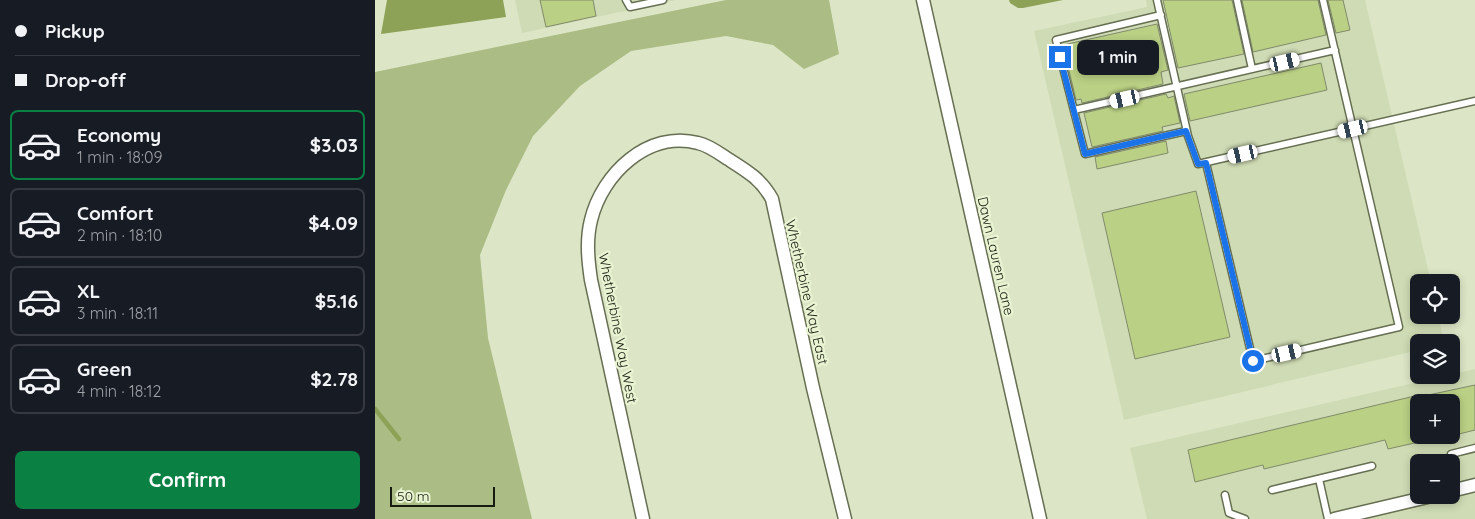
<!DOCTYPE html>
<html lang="en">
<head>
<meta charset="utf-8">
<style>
  :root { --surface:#171b24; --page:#242831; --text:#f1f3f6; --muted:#9ea1a6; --line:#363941; --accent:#0b8043 }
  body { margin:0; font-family:Quicksand,sans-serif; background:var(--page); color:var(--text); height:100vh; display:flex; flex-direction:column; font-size:19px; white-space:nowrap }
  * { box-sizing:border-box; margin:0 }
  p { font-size:16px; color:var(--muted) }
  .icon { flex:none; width:28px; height:28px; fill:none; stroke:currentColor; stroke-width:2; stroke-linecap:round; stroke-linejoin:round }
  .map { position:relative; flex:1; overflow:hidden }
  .panel { display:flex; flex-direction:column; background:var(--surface); width:375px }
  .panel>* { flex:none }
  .top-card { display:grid; align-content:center; height:110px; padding:0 15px; background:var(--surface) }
  .fabs { position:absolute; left:1035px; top:274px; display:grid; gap:10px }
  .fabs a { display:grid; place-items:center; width:50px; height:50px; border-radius:8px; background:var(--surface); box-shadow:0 2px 8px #0003; font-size:25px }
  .scale { position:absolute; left:15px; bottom:12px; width:105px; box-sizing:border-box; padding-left:5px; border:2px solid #181c10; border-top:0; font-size:14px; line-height:18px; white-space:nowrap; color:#181c10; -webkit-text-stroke:4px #e9f4d3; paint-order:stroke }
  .end { position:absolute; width:22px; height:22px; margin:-11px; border:6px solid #1a73e8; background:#fff; box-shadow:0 0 0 2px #fff }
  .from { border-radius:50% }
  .bubble { position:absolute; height:35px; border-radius:8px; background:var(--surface); box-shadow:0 2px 8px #0003; font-size:16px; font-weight:700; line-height:35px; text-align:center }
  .car { position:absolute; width:15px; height:30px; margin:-15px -8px; border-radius:6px; box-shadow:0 0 4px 1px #0007; background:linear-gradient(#fff 24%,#345 0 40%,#fff 0 76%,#345 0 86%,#fff 0) }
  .top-card b { display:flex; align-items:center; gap:18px; height:48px; font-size:19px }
  .top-card b+b { border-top:1px solid var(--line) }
  .top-card i { width:12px; height:12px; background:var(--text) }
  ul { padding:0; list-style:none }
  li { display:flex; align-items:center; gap:15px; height:70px; margin:0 10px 8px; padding:0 5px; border:2px solid var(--line); border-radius:8px }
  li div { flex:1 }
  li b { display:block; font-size:19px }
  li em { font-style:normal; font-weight:700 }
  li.active { border-color:var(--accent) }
  li>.icon { width:45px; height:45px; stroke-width:1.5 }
  .cta { display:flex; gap:10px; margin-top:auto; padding:10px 15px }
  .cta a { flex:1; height:58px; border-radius:8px; background:var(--accent); color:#fff; font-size:20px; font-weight:700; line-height:58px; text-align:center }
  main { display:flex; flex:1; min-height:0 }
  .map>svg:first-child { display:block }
</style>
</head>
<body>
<main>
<section class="panel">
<div class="top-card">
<b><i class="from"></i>Pickup</b>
<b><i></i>Drop-off</b>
</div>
<ul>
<li class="active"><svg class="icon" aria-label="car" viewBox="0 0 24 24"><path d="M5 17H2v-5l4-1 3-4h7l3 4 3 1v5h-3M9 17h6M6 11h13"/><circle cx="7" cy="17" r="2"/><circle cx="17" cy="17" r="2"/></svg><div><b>Economy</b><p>1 min · 18:09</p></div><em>$3.03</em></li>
<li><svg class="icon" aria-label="car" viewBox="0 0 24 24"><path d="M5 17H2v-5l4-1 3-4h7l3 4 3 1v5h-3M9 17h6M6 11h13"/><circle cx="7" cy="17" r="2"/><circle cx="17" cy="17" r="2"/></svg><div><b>Comfort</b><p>2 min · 18:10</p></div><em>$4.09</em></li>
<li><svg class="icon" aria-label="car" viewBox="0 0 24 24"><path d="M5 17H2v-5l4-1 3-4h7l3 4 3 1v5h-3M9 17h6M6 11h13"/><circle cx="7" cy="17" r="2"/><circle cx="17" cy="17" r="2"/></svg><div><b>XL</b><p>3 min · 18:11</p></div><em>$5.16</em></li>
<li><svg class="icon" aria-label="car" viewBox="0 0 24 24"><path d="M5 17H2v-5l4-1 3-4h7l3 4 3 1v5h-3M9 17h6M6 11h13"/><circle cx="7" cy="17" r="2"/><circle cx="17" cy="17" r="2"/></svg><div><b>Green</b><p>4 min · 18:12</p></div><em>$2.78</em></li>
</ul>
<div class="cta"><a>Confirm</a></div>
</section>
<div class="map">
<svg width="1100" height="519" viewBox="0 0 1100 519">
  <rect width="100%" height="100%" fill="#dce6c6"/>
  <path fill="#cfdbb4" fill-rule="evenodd" d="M 140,0 L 301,0 L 147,33 Z
    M 771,0 L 990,0 L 1056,282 L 1044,282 L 1044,315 L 1063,315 L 1069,342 L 1044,342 L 1044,350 L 749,420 L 659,31 L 772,7 Z
    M 1100,369 L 1100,519 L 772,519 L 755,448 ZM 1044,402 L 1076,402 L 1076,435 L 1044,435 ZM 1044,462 L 1076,462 L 1076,495 L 1044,495 Z"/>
  <path fill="#abbc85" d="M 351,0 L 454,0 L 464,54 L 429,69 L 398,45 L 351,36 L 256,51 L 205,86 L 158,136 L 131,190 L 105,255 L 113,338 L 157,519 L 0,519 L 0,72 Z"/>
  <path fill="#8da257" d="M 12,0 L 128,0 L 131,17 L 6,34 Z
    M 634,0 L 688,0 L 648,8 L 643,8 L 635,3 Z"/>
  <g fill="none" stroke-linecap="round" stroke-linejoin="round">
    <path stroke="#8da257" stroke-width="4.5" d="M 0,409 L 24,439"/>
  </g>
  <path fill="#bad084" stroke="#818a6c" d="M 165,0 L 218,0 L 221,16 L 171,27 Z
    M 788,0 L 857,0 L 869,54 L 803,68 Z
    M 867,0 L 943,0 L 951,35 L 878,52 Z
    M 953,0 L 968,0 L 975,30 L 961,33 Z
    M 782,24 L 793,70 L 786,72 L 788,84 L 707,103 L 706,99 L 701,100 L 688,45 Z
    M 946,63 L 952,90 L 815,121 L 809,94 Z
    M 791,94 L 793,98 L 799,96 L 805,123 L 787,127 L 788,131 L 717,147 L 709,113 Z
    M 791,141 L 793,153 L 722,169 L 720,157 Z
    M 821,191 L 855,337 L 760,359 L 727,213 Z
    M 1100,385 L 1100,430 L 1080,435 L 1076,417 L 1076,402 L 1044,402 L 1044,442 L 1013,449 L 1010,440 L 889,469 L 888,465 L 820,482 L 813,450 L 1044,395 L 1044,397 Z"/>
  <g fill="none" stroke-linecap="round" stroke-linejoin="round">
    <g stroke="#666f52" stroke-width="9">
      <path id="service" d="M 251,0 L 255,7 L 288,0
        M 782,0 L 813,136 L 823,164 L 1100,101
        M 862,0 L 877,69
        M 786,15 L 681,40 L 710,154 L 811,131
        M 699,110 L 960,50
        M 831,163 L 878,361 L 1024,327 L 948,0
        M 1076,454 L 1100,448
        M 944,479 L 953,519
        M 897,490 L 997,466
        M 850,495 L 854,513 L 870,519"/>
    </g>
    <g stroke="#666f52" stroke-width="15">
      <path id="minor" d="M 548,0 L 665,519
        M 1076,491 L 1100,485
        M 268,519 L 216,280 C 213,260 211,240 216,220 C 227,174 273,130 323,143 C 333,145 344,153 353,159 C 372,171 386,179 397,199 L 438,388 L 470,519
        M 959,519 L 1061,495"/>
    </g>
    <use href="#service" stroke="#fff" stroke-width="6"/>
    <use href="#minor" stroke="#fff" stroke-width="12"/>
  </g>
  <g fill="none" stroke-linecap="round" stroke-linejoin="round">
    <path stroke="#1a73e8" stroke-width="6" d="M 685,57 L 710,154 L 811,131 L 823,164 L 831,163 L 878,361"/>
  </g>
  <g text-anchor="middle" stroke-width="4.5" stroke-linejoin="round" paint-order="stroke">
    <g font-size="14" fill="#181c10" stroke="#e9f4d3">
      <text transform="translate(621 256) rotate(77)" y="5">Dawn Lauren Lane</text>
      <text transform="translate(432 292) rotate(77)" y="5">Whetherbine Way East</text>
      <text transform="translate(243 328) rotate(79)" y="5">Whetherbine Way West</text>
    </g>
  </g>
</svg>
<div class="fabs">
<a><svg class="icon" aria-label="locate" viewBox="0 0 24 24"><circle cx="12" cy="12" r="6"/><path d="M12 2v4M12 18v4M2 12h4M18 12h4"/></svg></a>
<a><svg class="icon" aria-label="layers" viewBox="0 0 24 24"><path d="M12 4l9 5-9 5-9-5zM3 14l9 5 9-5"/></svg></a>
<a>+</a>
<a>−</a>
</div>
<div class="scale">50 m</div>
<i class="end from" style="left:878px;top:361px"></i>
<i class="end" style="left:685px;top:57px"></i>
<div class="bubble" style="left:702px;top:40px;width:82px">1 min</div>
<i class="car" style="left:910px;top:62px;rotate:77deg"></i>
<i class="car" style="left:750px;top:99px;rotate:257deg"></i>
<i class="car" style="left:978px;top:129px;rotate:257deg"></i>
<i class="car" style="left:868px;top:154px;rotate:257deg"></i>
<i class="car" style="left:912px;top:353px;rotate:77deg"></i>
</div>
</main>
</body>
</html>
